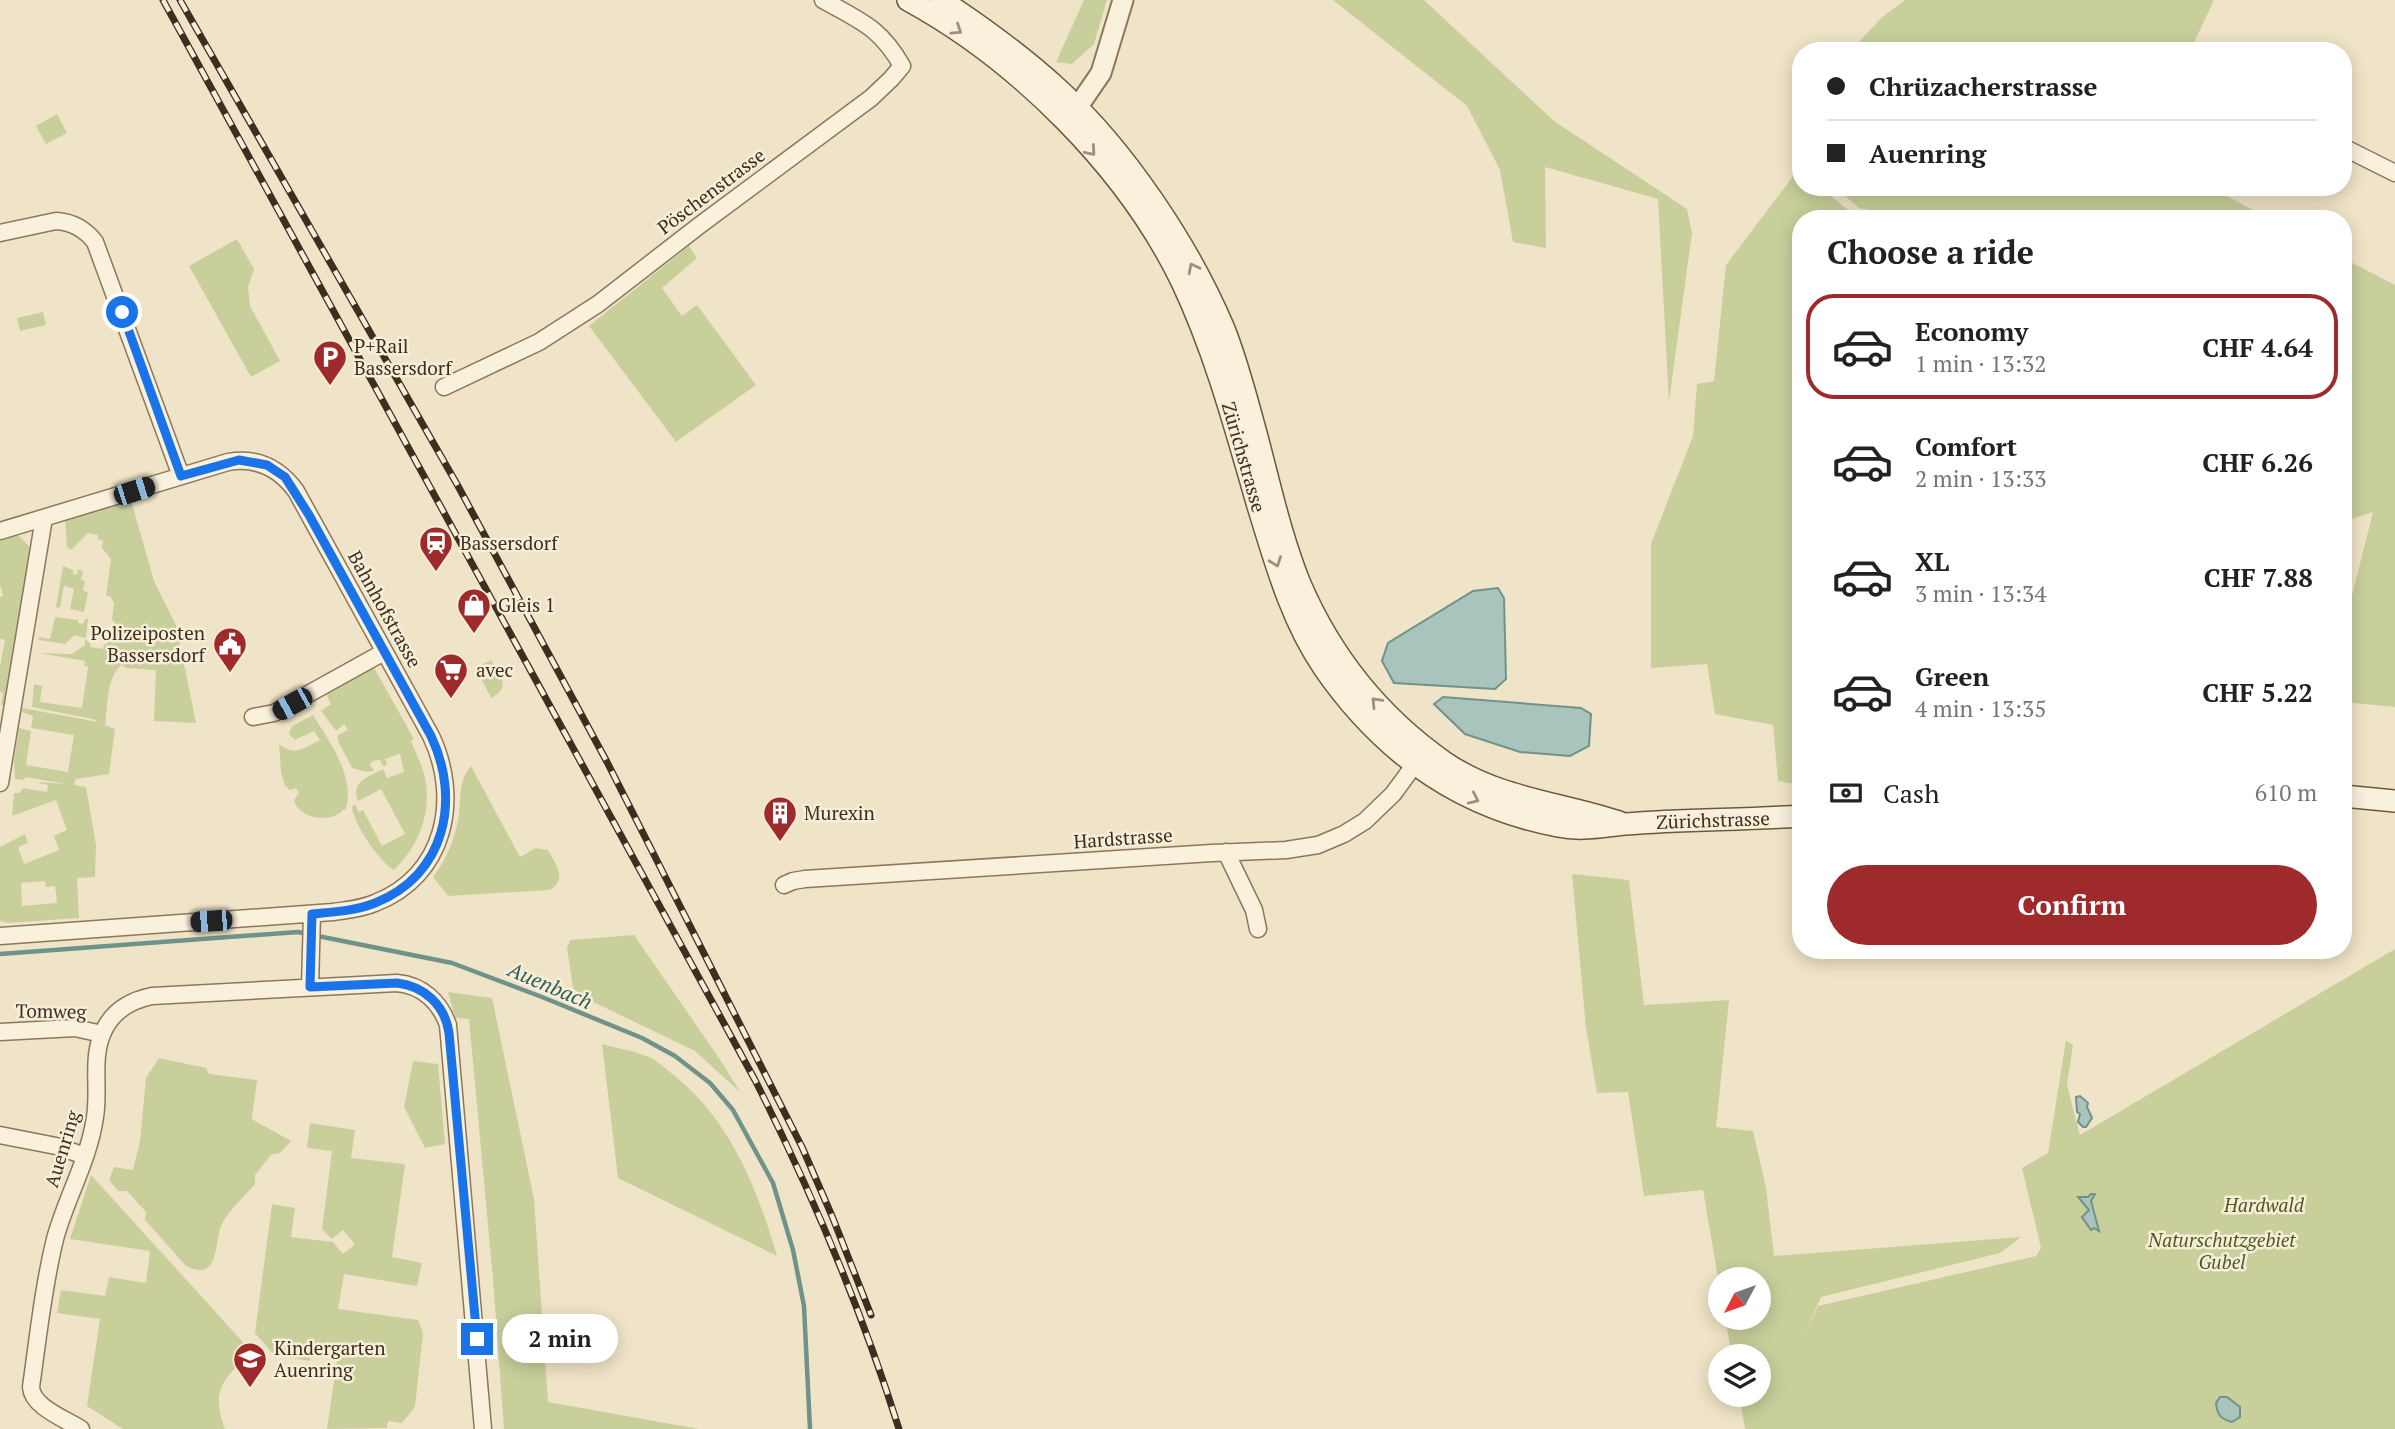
<!DOCTYPE html>
<html lang="en">
<head>
<meta charset="utf-8">
<style>
  :root { --surface:#fff; --page:#f2f2f2; --text:#222; --muted:#767676; --line:#e0e0e0; --accent:#9e2a2b }
  body { margin:0; font-family:"PT Serif",serif; background:var(--page); color:var(--text); height:100vh; display:flex; flex-direction:column; font-size:26px; white-space:nowrap }
  * { box-sizing:border-box; margin:0 }
  p { font-size:23px; color:var(--muted) }
  .icon { flex:none; width:38px; height:38px; fill:none; stroke:currentColor; stroke-width:2; stroke-linecap:round; stroke-linejoin:round }
  .map { position:relative; flex:1; overflow:hidden }
  .sheet { position:absolute; left:1792px; top:210px; width:560px; height:749px; display:flex; flex-direction:column; background:var(--surface); border-radius:28px; box-shadow:0 4px 18px #0003 }
  .sheet>* { flex:none }
  .guide { position:absolute; left:1792px; top:42px; width:560px; height:154px; border-radius:28px; box-shadow:0 4px 18px #0003; display:grid; align-content:center; height:154px; padding:0 35px; background:var(--surface) }
  .needle { width:46px; rotate:229deg }
  .controls { position:absolute; left:1708px; top:1267px; display:grid; gap:14px }
  .controls a { display:grid; place-items:center; width:63px; height:63px; border-radius:50%; background:var(--surface); box-shadow:0 4px 18px #0003; font-size:35px }
  .end { position:absolute; width:32px; height:32px; margin:-16px; border:9px solid #1a73e8; background:#fff; box-shadow:0 0 0 4px #fff }
  .from { border-radius:50% }
  .bubble { position:absolute; height:49px; border-radius:24px; background:var(--surface); box-shadow:0 4px 18px #0003; font-size:23px; font-weight:800; line-height:49px; text-align:center }
  .car { position:absolute; width:21px; height:42px; margin:-21px -10px; border-radius:9px; box-shadow:0 0 5px 2px #0007; background:linear-gradient(#222 24%,#8ab4d8 0 40%,#222 0 76%,#8ab4d8 0 86%,#222 0) }
  .guide b { display:flex; align-items:center; gap:24px; height:66px; font-size:26px }
  .guide b+b { border-top:2px solid var(--line) }
  .guide i { width:18px; height:18px; background:var(--text) }
  ul { padding:0; list-style:none }
  li { display:flex; align-items:center; gap:21px; height:105px; margin:0 14px 10px; padding:0 21px; border:4px solid transparent; border-radius:28px }
  li div { flex:1 }
  li b { display:block; font-size:26px }
  li em { font-style:normal; font-weight:800 }
  li.on { border-color:var(--accent) }
  li>.icon { width:63px; height:63px; stroke-width:1.5 }
  h2 { padding:0 35px; font-size:32px; line-height:84px }
  .pay { display:flex; align-items:center; gap:18px; height:77px; padding:0 35px; font-size:26px }
  .pay p { margin-inline-start:auto }
  .action { display:flex; gap:14px; margin-top:auto; padding:14px 35px }
  .action a { flex:1; height:80px; border-radius:42px; background:var(--accent); color:#fff; font-size:28px; font-weight:800; line-height:80px; text-align:center }
  .map>svg:first-child { display:block }
</style>
</head>
<body>
<div class="map">
<svg width="2395" height="1429" viewBox="0 0 2395 1429">
  <rect width="100%" height="100%" fill="#f0e4c8"/>
  <path fill="#c9cf9b" fill-rule="evenodd" d="M 1084,0 L 1107,0 L 1094,44 L 1072,64 L 1056,62 Z
    M 1333,0 L 1424,0 L 1554,121 L 1687,209 L 1692,233 L 1669,402 L 1658,199 L 1545,167 L 1546,248 L 1513,242 L 1500,170 L 1467,106 Z
    M 1905,0 L 2214,0 L 2190,51 L 1851,51 L 1881,18 Z
    M 57,114 L 67,133 L 46,144 L 36,126 Z
    M 1797,171 L 1801,173 L 1801,187 L 1819,187 L 1856,216 L 1872,219 L 1801,219 L 1801,785 L 1778,781 L 1773,725 L 1715,714 L 1707,664 L 1651,668 L 1651,544 L 1693,436 L 1697,384 L 1714,381 L 1726,265 Z
    M 1835,187 L 2210,187 L 2270,219 L 1918,219 L 1859,208 Z
    M 237,239 L 254,269 L 248,287 L 250,306 L 280,361 L 251,377 L 189,266 Z
    M 689,246 L 697,258 L 662,288 L 682,316 L 697,305 L 756,385 L 676,442 L 589,326 Z
    M 2343,258 L 2395,285 L 2395,707 L 2343,702 L 2343,631 L 2373,512 L 2343,522 Z
    M 43,312 L 46,325 L 20,331 L 17,318 Z
    M 130,497 L 154,581 L 176,625 L 196,723 L 154,721 L 156,670 L 126,668 L 122,665 C 106,677 108,705 105,725 L 115,729 L 109,774 L 76,779 L 74,785 L 86,787 L 96,845 L 95,877 L 77,878 L 79,918 L 8,923 L 0,921 L 0,847 L 25,834 L 28,843 L 18,847 L 24,864 L 59,850 L 54,836 L 67,830 L 56,800 L 12,816 L 14,793 L 20,793 L 23,788 L 47,792 L 48,785 L 39,783 L 39,782 L 66,784 L 25,777 L 24,780 L 15,779 L 14,761 L 19,728 L 31,731 L 26,765 L 68,772 L 74,735 L 31,728 L 33,716 L 22,712 L 22,708 L 98,722 L 93,719 L 32,707 L 34,684 L 42,686 L 40,702 L 82,708 L 88,667 L 84,665 L 85,661 L 39,653 L 72,654 L 85,645 L 85,639 L 90,643 L 90,647 L 103,649 L 104,645 L 111,640 L 112,633 L 117,634 L 118,627 L 112,619 L 114,603 L 110,596 L 106,596 L 111,559 L 102,548 L 103,541 L 98,539 L 98,535 L 88,533 L 71,550 L 67,547 L 65,517 ZM 45,881 L 46,887 L 55,886 L 57,903 L 22,906 L 21,883 Z
    M 11,535 L 19,536 L 29,546 L 30,556 L 4,705 L 1,705 L 3,693 L 0,692 L 0,667 L 5,640 L 0,639 L 0,597 L 3,596 L 0,585 L 0,539 Z
    M 63,566 L 73,570 L 73,574 L 77,575 L 78,570 L 83,571 L 81,580 L 85,581 L 83,591 L 88,592 L 84,612 L 70,609 L 74,589 L 64,586 L 60,608 L 56,607 Z
    M 55,617 L 78,620 L 78,623 L 83,624 L 85,619 L 88,619 L 86,638 L 75,635 L 65,644 L 39,640 L 39,637 L 50,639 Z
    M 491,660 C 500,676 512,687 491,698 L 480,676 L 483,674 L 479,666 Z
    M 373,666 L 414,739 L 411,741 C 416,753 422,765 425,778 C 432,812 419,846 394,870 C 380,863 353,823 352,807 L 355,804 L 359,812 L 363,810 L 382,846 L 405,834 L 381,789 L 358,801 C 350,782 368,777 383,769 L 387,778 L 404,772 L 400,754 L 385,759 L 387,765 L 383,766 L 380,760 L 373,761 L 370,765 L 374,771 L 366,772 L 352,768 L 338,741 L 338,735 L 348,730 L 344,724 L 336,731 L 321,711 L 331,704 L 327,696 L 328,692 Z
    M 313,715 C 329,741 357,779 345,811 L 344,809 C 333,823 300,821 294,800 L 299,793 L 296,788 L 290,790 L 285,786 L 281,772 L 279,744 C 295,757 304,748 320,740 L 314,731 L 295,740 L 289,734 L 292,726 Z
    M 471,766 L 520,857 L 536,848 L 548,850 C 555,863 569,881 549,890 L 448,896 L 433,877 C 446,860 454,841 458,820 C 462,799 457,783 471,766 Z
    M 1572,874 L 1629,880 L 1644,1005 L 1729,1000 L 1716,1127 L 1753,1131 L 1766,1188 L 1774,1256 L 2021,1237 L 2000,1253 L 1821,1297 L 1804,1336 L 1818,1306 L 2036,1256 L 2041,1248 L 2022,1168 L 2048,1153 L 2066,1040 L 2073,1045 L 2067,1085 L 2080,1135 L 2395,949 L 2395,1429 L 1745,1429 L 1739,1395 L 1759,1395 L 1759,1356 L 1732,1356 L 1725,1318 L 1759,1318 L 1759,1279 L 1720,1279 L 1720,1289 L 1703,1190 L 1644,1196 L 1628,1092 L 1597,1093 L 1586,1028 Z
    M 634,935 L 721,1061 L 740,1092 L 695,1051 L 587,999 L 573,988 L 567,948 L 570,940 Z
    M 448,992 L 492,998 L 534,1199 L 548,1402 L 699,1429 L 504,1429 L 493,1279 L 469,1019 L 455,1018 Z
    M 602,1044 C 617,1048 634,1051 649,1057 C 656,1060 664,1067 670,1072 C 729,1117 757,1187 777,1256 L 618,1178 Z
    M 159,1058 L 206,1068 L 209,1074 L 257,1080 L 252,1119 L 291,1141 L 280,1153 L 271,1155 L 255,1175 L 255,1184 C 245,1196 231,1208 223,1222 C 213,1238 222,1284 186,1266 L 145,1220 L 146,1212 L 127,1191 L 118,1191 L 109,1180 L 114,1167 L 133,1170 L 140,1141 L 146,1078 Z
    M 413,1061 L 438,1064 L 445,1144 L 425,1148 L 404,1107 Z
    M 310,1123 L 355,1130 L 351,1158 L 405,1164 L 392,1257 L 422,1263 L 417,1286 L 344,1274 L 338,1309 L 418,1320 L 423,1333 L 415,1407 L 402,1423 L 388,1421 L 387,1428 L 327,1429 L 339,1346 L 313,1343 L 310,1361 L 274,1355 L 255,1333 L 272,1204 L 295,1208 L 291,1237 L 333,1242 L 343,1254 L 355,1244 L 343,1230 L 332,1239 L 322,1229 L 332,1151 L 307,1148 Z
    M 91,1175 L 252,1352 C 224,1378 210,1389 225,1429 L 123,1429 L 87,1406 L 100,1319 L 57,1313 L 61,1290 L 105,1296 L 109,1277 L 146,1283 L 150,1251 L 70,1239 Z"/>
  <path fill="#a9c4bc" stroke="#6f938a" stroke-width="2" d="M 1498,588 L 1504,598 L 1506,679 L 1495,689 L 1394,683 L 1382,661 L 1388,643 L 1473,591 Z
    M 1443,697 L 1581,708 L 1591,714 L 1589,746 L 1570,756 L 1520,752 L 1465,734 L 1434,704 Z
    M 2080,1096 L 2088,1103 L 2087,1107 L 2092,1118 L 2086,1127 L 2083,1127 L 2078,1122 L 2080,1114 L 2077,1112 L 2076,1097 Z
    M 2091,1194 L 2095,1194 L 2091,1201 L 2099,1231 L 2094,1228 L 2091,1230 L 2082,1217 L 2089,1210 L 2078,1197 L 2088,1197 Z
    M 2220,1397 L 2227,1397 L 2240,1407 L 2240,1417 L 2232,1422 C 2220,1419 2217,1414 2216,1403 Z"/>
  <g fill="none" stroke-linecap="round" stroke-linejoin="round">
    <path stroke="#6f938a" stroke-width="4.5" d="M 0,954 L 298,932 L 452,963 L 542,997 L 642,1038 L 675,1056 L 710,1083 L 733,1110 L 773,1183 L 793,1250 L 804,1306 L 810,1429"/>
    <g stroke="#8d765c" stroke-width="19">
      <path id="minor" d="M 2343,147 L 2395,173
        M 0,233 L 56,221 C 73,222 85,229 95,242 L 181,476
        M 444,387 L 539,342 L 598,304 L 700,225 L 871,98 L 891,79 L 902,66 C 880,27 860,21 823,0
        M 0,531 L 228,462 C 257,457 279,468 296,491 L 431,736 C 461,799 445,876 375,903 C 361,909 347,910 333,912 L 0,936
        M 253,717 L 274,713 L 384,652
        M 0,783 L 44,518
        M 1226,852 L 1254,910 L 1258,929
        M 784,885 L 793,881 L 805,879 L 1212,853 L 1286,850 L 1318,845 L 1344,834 L 1365,821 L 1393,794 L 1421,756
        M 310,987 L 312,914
        M 0,1032 L 75,1028 L 102,1034
        M 0,1135 L 56,1146 L 85,1156
        M 81,1429 C 66,1419 32,1407 31,1387 C 38,1338 43,1288 55,1239 C 66,1198 89,1160 95,1117 C 100,1087 90,1056 105,1028 C 115,1009 132,1000 152,996 L 397,983 C 422,985 440,1002 448,1025 L 483,1429"/>
    </g>
    <g stroke="#8d765c" stroke-width="23">
      <path id="tertiary" d="M 1077,108 L 1101,73 L 1123,0"/>
    </g>
    <g stroke="#6f573f" stroke-width="24">
      <path id="secondary" d="M 908,0 C 1018,60 1127,168 1182,282 C 1216,354 1236,430 1258,506 C 1275,561 1291,620 1324,668 C 1346,700 1371,728 1401,753 C 1446,790 1500,815 1558,826 C 1582,831 1602,826 1625,824 C 1683,819 1742,820 1801,816
        M 941,0 C 982,27 1021,55 1058,89 C 1125,150 1189,246 1224,329 C 1238,364 1247,401 1257,437 C 1270,486 1281,537 1300,584 C 1331,656 1380,717 1444,762 C 1498,799 1559,802 1619,822
        M 2343,796 L 2395,801"/>
    </g>
    <use href="#minor" stroke="#faf1dc" stroke-width="16"/>
    <use href="#tertiary" stroke="#faf1dc" stroke-width="19"/>
    <use href="#secondary" stroke="#faf1dc" stroke-width="21"/>
    <g stroke="#3d2e20" stroke-width="7">
      <path id="rail" d="M 163,0 L 755,1080 C 812,1193 861,1308 899,1429
        M 180,0 L 458,486 L 607,762 L 802,1147 L 832,1216 L 871,1315"/>
    </g>
    <use href="#rail" stroke="#f7eed8" stroke-width="4.5" stroke-dasharray="13" stroke-linecap="butt"/>
  </g>
  <defs><path id="oneway-chevron" d="M-2-3.5L2.5 0L-2 3.5" fill="none" stroke-width="1.6" stroke-linecap="round" stroke-linejoin="round" transform="scale(1.75)"/></defs>
  <g stroke="#9c907e">
    <use href="#oneway-chevron" transform="translate(957 30) rotate(34)"/>
    <use href="#oneway-chevron" transform="translate(1091 151) rotate(49)"/>
    <use href="#oneway-chevron" transform="translate(1193 268) rotate(-117)"/>
    <use href="#oneway-chevron" transform="translate(1276 562) rotate(70)"/>
    <use href="#oneway-chevron" transform="translate(1376 702) rotate(-134)"/>
    <use href="#oneway-chevron" transform="translate(1474 799) rotate(25)"/>
  </g>
  <g fill="none" stroke-linecap="round" stroke-linejoin="round">
    <path stroke="#1a73e8" stroke-width="9" d="M 122,312 L 181,476 L 239,460 L 267,465 L 285,477 L 309,515 L 431,736 C 461,799 446,875 375,903 C 355,911 333,912 312,914 L 310,987 L 397,983 C 424,986 445,1005 449,1033 L 477,1339"/>
  </g>
  <defs>
    <g id="parking-pin" transform="scale(1.75)"><path d="M0 17L-7.5 6A9.5 9.5 0 1 1 7.5 6Z" fill="#9e2a2b" stroke="#f7eed8"/><path d="M-3.5-5.5H1a3.5 3.5 0 0 1 0 7H-1V5.5H-3.5ZM-1-3.4V-.6H.8a1.4 1.4 0 0 0 0-2.8Z" fill="#fff"/></g>
    <g id="station-pin" transform="scale(1.75)"><path d="M0 17L-7.5 6A9.5 9.5 0 1 1 7.5 6Z" fill="#9e2a2b" stroke="#f7eed8"/><path d="M-3-6H3Q5-6 5-4V2Q5 4 3 4L4.5 6H3L1.5 4h-3L-3 6H-4.5L-3 4Q-5 4-5 2V-4Q-5-6-3-6ZM-3.5-4v3h7v-3ZM-3.5 1v1.5H-2V1ZM2 1v1.5H3.5V1Z" fill="#fff"/></g>
    <g id="shop-pin" transform="scale(1.75)"><path d="M0 17L-7.5 6A9.5 9.5 0 1 1 7.5 6Z" fill="#9e2a2b" stroke="#f7eed8"/><path d="M-5-2.5h2.3a2.7 3.5 0 0 1 5.4 0H5L5.5 6h-11ZM-1.5-2.5h3a1.5 2.3 0 0 0-3 0Z" fill="#fff"/></g>
    <g id="civic-pin" transform="scale(1.75)"><path d="M0 17L-7.5 6A9.5 9.5 0 1 1 7.5 6Z" fill="#9e2a2b" stroke="#f7eed8"/><path d="M-.6-6.5H3V-4.5H.6V-3L4-1V1h2V6H-6V1h2V-1L-.6-3ZM-1.2 2.5V6h2.4V2.5Z" fill="#fff"/></g>
    <g id="supermarket-pin" transform="scale(1.75)"><path d="M0 17L-7.5 6A9.5 9.5 0 1 1 7.5 6Z" fill="#9e2a2b" stroke="#f7eed8"/><path d="M-6-5.5h2.5l.6 2H6L4.5 2H-2.5L-4.4-4H-6ZM-1.5 3.2a1.3 1.3 0 1 0 .1 0ZM3 3.2a1.3 1.3 0 1 0 .1 0Z" fill="#fff"/></g>
    <g id="building-pin" transform="scale(1.75)"><path d="M0 17L-7.5 6A9.5 9.5 0 1 1 7.5 6Z" fill="#9e2a2b" stroke="#f7eed8"/><path d="M-4-6H4V6H1V3H-1V6H-4ZM-2.5-4.3h1.7v1.8h-1.7ZM.8-4.3h1.7v1.8H.8ZM-2.5-1h1.7V.8h-1.7ZM.8-1h1.7V.8H.8Z" fill="#fff"/></g>
    <g id="school-pin" transform="scale(1.75)"><path d="M0 17L-7.5 6A9.5 9.5 0 1 1 7.5 6Z" fill="#9e2a2b" stroke="#f7eed8"/><path d="M0-5L7-2L0 1L-7-2ZM-4 1L0 2.5L4 1V4Q0 6-4 4Z" fill="#fff"/></g>
  </defs>
  <g fill-rule="evenodd">
    <use href="#parking-pin" x="330" y="357"/>
    <use href="#station-pin" x="436" y="543"/>
    <use href="#shop-pin" x="474" y="605"/>
    <use href="#civic-pin" x="230" y="644"/>
    <use href="#supermarket-pin" x="451" y="670"/>
    <use href="#building-pin" x="780" y="813"/>
    <use href="#school-pin" x="250" y="1359"/>
  </g>
  <g text-anchor="middle" stroke-width="5" stroke-linejoin="round" paint-order="stroke">
    <g font-size="19" fill="#3d2e20" stroke="#f7eed8">
      <text transform="translate(711 191) rotate(-37)" y="7">Pöschenstrasse</text>
      <text transform="translate(1244 457) rotate(74)" y="7">Zürichstrasse</text>
      <text transform="translate(385 609) rotate(61)" y="7">Bahnhofstrasse</text>
      <text transform="translate(1713 820) rotate(-2)" y="7">Zürichstrasse</text>
      <text transform="translate(1123 838) rotate(-4)" y="7">Hardstrasse</text>
      <text transform="translate(51 1011) rotate(1)" y="7">Tomweg</text>
      <text transform="translate(62 1149) rotate(-73)" y="7">Auenring</text>
    </g>
    <g font-size="19" fill="#3d2e20" stroke="#f7eed8" text-anchor="start">
      <text x="354" y="353">P+Rail<tspan x="354" dy="22">Bassersdorf</tspan></text>
      <text x="460" y="550">Bassersdorf</text>
      <text x="498" y="612">Gleis 1</text>
      <text x="205" y="640" text-anchor="end">Polizeiposten<tspan x="205" dy="22">Bassersdorf</tspan></text>
      <text x="476" y="677">avec</text>
      <text x="804" y="820">Murexin</text>
      <text x="274" y="1355">Kindergarten<tspan x="274" dy="22">Auenring</tspan></text>
    </g>
    <g font-size="19" font-style="italic" fill="#4d5a26" stroke="#f7eed8">
      <text x="2264" y="1212">Hardwald</text>
      <text x="2222" y="1247">Naturschutzgebiet<tspan x="2222" dy="22">Gubel</tspan></text>
    </g>
    <g font-size="21" font-style="italic" fill="#2f5d5a" stroke="#f7eed8">
      <text transform="translate(550 986) rotate(23)" y="7">Auenbach</text>
    </g>
  </g>
</svg>
<div class="controls">
<a><svg class="needle" viewBox="-14 -14 28 28"><path d="M0-13l5 13h-10z" fill="#e53935"/><path d="M0 13l5-13h-10z" fill="#767676"/></svg></a>
<a><svg class="icon" aria-label="layers" viewBox="0 0 24 24"><path d="M12 4l9 5-9 5-9-5zM3 14l9 5 9-5"/></svg></a>
</div>
<i class="end from" style="left:122px;top:312px"></i>
<i class="end" style="left:477px;top:1339px"></i>
<div class="bubble" style="left:502px;top:1314px;width:116px">2 min</div>
<i class="car" style="left:134px;top:491px;rotate:72deg"></i>
<i class="car" style="left:292px;top:704px;rotate:241deg"></i>
<i class="car" style="left:211px;top:921px;rotate:266deg"></i>
<div class="guide">
<b><i class="from"></i>Chrüzacherstrasse</b>
<b><i></i>Auenring</b>
</div>
<section class="sheet">
<h2>Choose a ride</h2>
<ul>
<li class="on"><svg class="icon" aria-label="car" viewBox="0 0 24 24"><path d="M5 17H2v-5l4-1 3-4h7l3 4 3 1v5h-3M9 17h6M6 11h13"/><circle cx="7" cy="17" r="2"/><circle cx="17" cy="17" r="2"/></svg><div><b>Economy</b><p>1 min · 13:32</p></div><em>CHF 4.64</em></li>
<li><svg class="icon" aria-label="car" viewBox="0 0 24 24"><path d="M5 17H2v-5l4-1 3-4h7l3 4 3 1v5h-3M9 17h6M6 11h13"/><circle cx="7" cy="17" r="2"/><circle cx="17" cy="17" r="2"/></svg><div><b>Comfort</b><p>2 min · 13:33</p></div><em>CHF 6.26</em></li>
<li><svg class="icon" aria-label="car" viewBox="0 0 24 24"><path d="M5 17H2v-5l4-1 3-4h7l3 4 3 1v5h-3M9 17h6M6 11h13"/><circle cx="7" cy="17" r="2"/><circle cx="17" cy="17" r="2"/></svg><div><b>XL</b><p>3 min · 13:34</p></div><em>CHF 7.88</em></li>
<li><svg class="icon" aria-label="car" viewBox="0 0 24 24"><path d="M5 17H2v-5l4-1 3-4h7l3 4 3 1v5h-3M9 17h6M6 11h13"/><circle cx="7" cy="17" r="2"/><circle cx="17" cy="17" r="2"/></svg><div><b>Green</b><p>4 min · 13:35</p></div><em>CHF 5.22</em></li>
</ul>
<div class="pay"><svg class="icon" aria-label="cash" viewBox="0 0 24 24"><path d="M3 7h18v10H3z"/><circle cx="12" cy="12" r="2"/></svg>Cash<p>610 m</p></div>
<div class="action"><a>Confirm</a></div>
</section>
</div>
</body>
</html>
